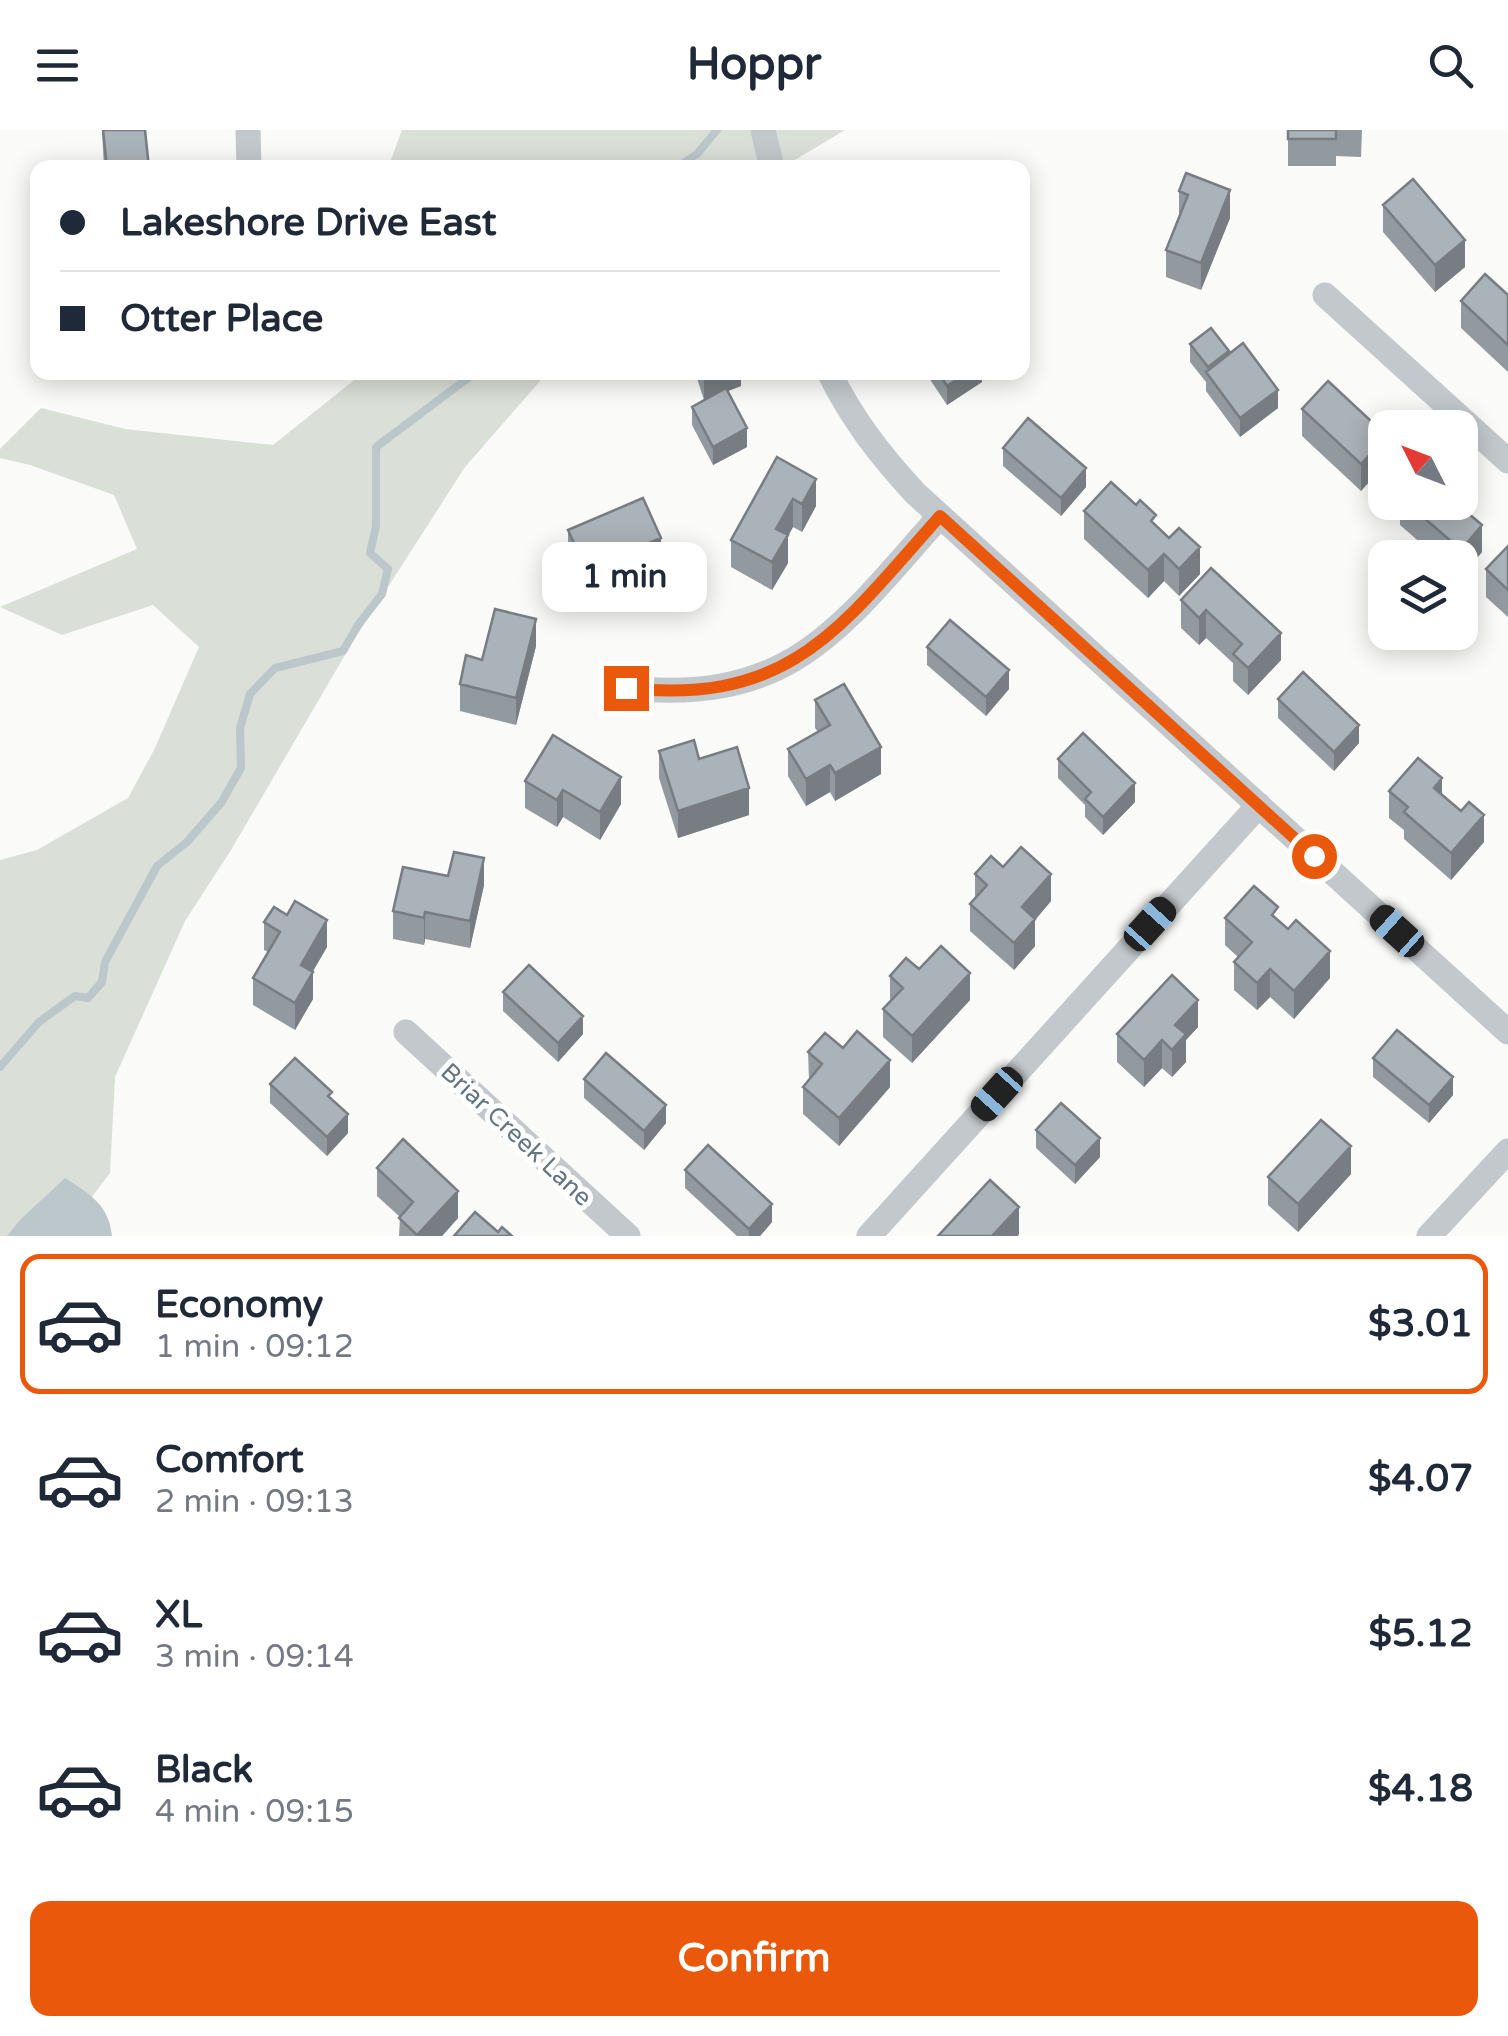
<!DOCTYPE html>
<html lang="en">
<head>
<meta charset="utf-8">
<style>
  :root { --surface:#fff; --page:#f6f6f7; --text:#1f2937; --muted:#747a83; --line:#e0e1e3; --accent:#ea580c }
  body { margin:0; font-family:"Varela Round",sans-serif; background:var(--page); color:var(--text); height:100vh; display:flex; flex-direction:column; font-size:38px; white-space:nowrap }
  * { box-sizing:border-box; margin:0 }
  p { font-size:32px; color:var(--muted) }
  .icon { flex:none; width:55px; height:55px; fill:none; stroke:currentColor; stroke-width:2; stroke-linecap:round; stroke-linejoin:round }
  .map { position:relative; height:1106px; overflow:hidden }
  .sheet { display:flex; flex-direction:column; background:var(--surface); flex:1 }
  .sheet>* { flex:none }
  .guide { position:absolute; left:30px; top:30px; width:1000px; height:220px; border-radius:20px; box-shadow:0 5px 25px #0003; display:grid; align-content:center; height:220px; padding:0 30px; background:var(--surface) }
  .needle { width:65px; rotate:312deg }
  .buttons { position:absolute; left:1368px; top:280px; display:grid; gap:20px }
  .buttons a { display:grid; place-items:center; width:110px; height:110px; border-radius:20px; background:var(--surface); box-shadow:0 5px 25px #0003; font-size:50px }
  .end { position:absolute; width:45px; height:45px; margin:-22px; border:12px solid #ea580c; background:#fff; box-shadow:0 0 0 5px #fff }
  .from { border-radius:50% }
  .bubble { position:absolute; height:70px; border-radius:20px; background:var(--surface); box-shadow:0 5px 25px #0003; font-size:32px; font-weight:700; line-height:70px; text-align:center }
  .car { position:absolute; width:30px; height:60px; margin:-30px -15px; border-radius:12px; box-shadow:0 0 8px 2px #0007; background:linear-gradient(#222 24%,#8ab4d8 0 40%,#222 0 76%,#8ab4d8 0 86%,#222 0) }
  .guide b { display:flex; align-items:center; gap:35px; height:95px; font-size:38px }
  .guide b+b { border-top:2px solid var(--line) }
  .guide i { width:25px; height:25px; background:var(--text) }
  ul { padding:18px 0 0; list-style:none }
  li { display:flex; align-items:center; gap:30px; height:140px; margin:0 20px 15px; padding:0 10px; border:5px solid transparent; border-radius:20px }
  li div { flex:1 }
  li b { display:block; font-size:38px }
  li em { font-style:normal; font-weight:700 }
  li.on { border-color:var(--accent) }
  li>.icon { width:90px; height:90px; stroke-width:1.5 }
  .primary-button { display:flex; gap:20px; margin-top:auto; padding:20px 30px }
  .primary-button a { flex:1; height:115px; border-radius:20px; background:var(--accent); color:#fff; font-size:40px; font-weight:700; line-height:115px; text-align:center }
  header { display:flex; justify-content:space-between; align-items:center; height:130px; padding:0 30px; background:var(--surface); font-size:45px; font-weight:700 }
  .map>svg:first-child { display:block }
</style>
</head>
<body>
<header><svg class="icon" aria-label="menu" viewBox="0 0 24 24"><path d="M4 6h16M4 12h16M4 18h16"/></svg>Hoppr<svg class="icon" aria-label="search" viewBox="0 0 24 24"><circle cx="10" cy="10" r="6"/><path d="M15 15l6 6"/></svg></header>
<div class="map">
<svg width="1508" height="1106" viewBox="0 0 1508 1106">
  <rect width="100%" height="100%" fill="#fafaf8"/>
  <path fill="#dadfd7" d="M 402,0 L 845,0 L 783,37 L 388,38 Z
    M 363,243 L 547,243 L 465,337 L 352,513 L 231,720 L 185,791 L 115,947 L 110,1043 L 62,1106 L 0,1106 L 0,730 L 37,720 L 128,668 L 155,618 L 199,517 L 153,475 L 62,505 L 0,477 L 137,419 L 114,365 L 30,335 L 0,328 L 0,319 L 41,278 L 125,299 L 273,315 Z"/>
  <path fill="#bbc7cb" d="M 65,1048 C 90,1064 109,1075 112,1106 L 7,1106 L 19,1091 Z"/>
  <g fill="none" stroke-linecap="round" stroke-linejoin="round">
    <path stroke="#bbc7cb" stroke-width="8" d="M 676,38 L 697,24 L 717,0
      M 0,937 L 39,892 L 75,866 L 88,868 L 102,852 L 105,832 L 157,736 L 187,712 L 221,673 L 241,638 L 240,598 L 250,564 L 275,538 L 343,521 L 358,495 L 382,464 L 388,439 L 370,423 L 376,396 L 376,317 L 476,242"/>
    <path stroke="#c3c8cc" stroke-width="25" d="M 248,0 L 249,38
      M 763,0 L 772,38
      M 1325,165 L 1508,331
      M 829,242 C 852,289 880,325 915,363 L 1508,902
      M 626,558 C 792,575 840,498 940,386
      M 406,902 L 628,1106
      M 869,1106 L 1259,675
      M 1429,1106 L 1508,1021"/>
  </g>
  <path fill="#929a9f" d="M 102,0 L 145,0 L 149,38 L 104,38 Z
    M 1288,0 L 1362,0 L 1361,27 L 1336,26 L 1336,36 L 1288,36 Z
    M 1186,43 L 1230,88 L 1201,160 L 1166,147 L 1166,120 L 1179,89 L 1179,61 Z
    M 1383,75 L 1465,137 L 1435,162 L 1383,102 Z
    M 1508,165 L 1508,242 L 1461,198 L 1461,171 Z
    M 1190,214 L 1229,224 L 1278,278 L 1240,307 L 1206,261 L 1206,252 L 1190,232 Z
    M 695,242 L 741,242 L 741,256 L 728,261 L 747,317 L 713,335 L 692,295 L 692,277 L 704,270 Z
    M 925,242 L 982,242 L 982,252 L 947,275 Z
    M 1302,279 L 1385,304 L 1361,361 L 1302,306 Z
    M 1003,318 L 1086,357 L 1061,386 L 1003,336 Z
    M 777,327 L 816,376 L 802,402 L 793,397 L 788,406 L 788,433 L 772,460 L 731,437 L 731,410 Z
    M 1400,372 L 1460,372 L 1482,422 L 1461,447 L 1460,446 L 1460,428 L 1438,428 L 1400,395 Z
    M 1084,381 L 1156,396 L 1200,444 L 1179,466 L 1164,451 L 1148,468 L 1084,409 Z
    M 568,400 L 661,435 L 586,467 L 568,427 Z
    M 1508,416 L 1508,487 L 1486,467 L 1486,439 Z
    M 1211,438 L 1281,530 L 1248,565 L 1233,551 L 1233,533 L 1206,508 L 1199,515 L 1181,498 L 1181,470 Z
    M 536,516 L 516,595 L 460,581 L 460,554 L 482,530 Z
    M 927,517 L 1009,559 L 986,586 L 927,535 Z
    M 1278,569 L 1359,613 L 1334,641 L 1278,588 Z
    M 815,570 L 881,644 L 835,671 L 830,662 L 806,676 L 788,646 L 788,619 L 818,602 L 815,598 Z
    M 659,621 L 699,629 L 749,685 L 678,708 L 659,648 Z
    M 1058,629 L 1135,672 L 1103,705 L 1085,687 L 1085,675 L 1058,648 Z
    M 525,651 L 621,674 L 600,710 L 563,687 L 557,697 L 525,678 Z
    M 1389,661 L 1442,664 L 1484,712 L 1451,750 L 1404,709 L 1404,700 L 1389,688 Z
    M 1003,737 L 1051,771 L 1035,790 L 1035,816 L 1014,840 L 970,801 L 970,774 L 975,769 L 975,744 Z
    M 484,755 L 470,818 L 425,809 L 424,815 L 393,809 L 393,781 Z
    M 1225,788 L 1278,790 L 1330,848 L 1294,889 L 1270,867 L 1257,880 L 1234,860 L 1234,832 L 1239,828 L 1225,815 Z
    M 264,792 L 327,817 L 312,842 L 313,869 L 295,900 L 253,875 L 253,848 L 268,822 L 264,820 Z
    M 919,839 L 970,870 L 912,933 L 883,907 L 883,879 L 890,872 L 890,846 Z
    M 503,862 L 583,904 L 558,932 L 503,881 Z
    M 1198,897 L 1186,910 L 1186,932 L 1172,947 L 1162,938 L 1144,957 L 1117,932 L 1117,904 Z
    M 808,922 L 890,957 L 839,1016 L 803,984 L 803,957 L 809,950 Z
    M 1373,928 L 1453,965 L 1429,993 L 1373,947 Z
    M 584,949 L 666,993 L 644,1020 L 584,968 Z
    M 270,954 L 332,970 L 348,1003 L 327,1026 L 270,973 Z
    M 1036,1000 L 1100,1027 L 1075,1054 L 1036,1018 Z
    M 377,1038 L 458,1088 L 442,1106 L 399,1106 L 400,1087 L 377,1066 Z
    M 685,1040 L 772,1092 L 760,1106 L 737,1106 L 685,1058 Z
    M 1351,1044 L 1298,1102 L 1268,1075 L 1268,1047 Z"/>
  <path fill="#777d82" d="M 1230,60 L 1230,88 L 1201,160 L 1201,133 Z
    M 1465,110 L 1465,137 L 1435,162 L 1435,135 Z
    M 704,242 L 741,242 L 741,256 L 704,270 Z
    M 968,242 L 982,242 L 982,252 L 947,275 L 947,256 Z
    M 1278,260 L 1278,278 L 1240,307 L 1240,288 Z
    M 747,298 L 747,317 L 713,335 L 713,317 Z
    M 1385,308 L 1385,335 L 1361,361 L 1361,334 Z
    M 1086,338 L 1086,357 L 1061,386 L 1061,368 Z
    M 816,349 L 816,376 L 802,402 L 802,374 Z
    M 1465,357 L 1465,384 L 1453,372 L 1460,372 L 1460,362 Z
    M 793,369 L 793,397 L 788,406 L 788,433 L 772,460 L 772,432 L 776,399 Z
    M 1482,395 L 1482,422 L 1461,447 L 1461,420 Z
    M 661,408 L 661,435 L 586,467 L 586,440 Z
    M 1200,417 L 1200,444 L 1179,466 L 1179,439 Z
    M 1164,424 L 1164,451 L 1148,468 L 1148,440 Z
    M 1206,480 L 1206,508 L 1199,515 L 1199,488 Z
    M 536,489 L 536,516 L 516,595 L 516,568 Z
    M 1281,503 L 1281,530 L 1248,565 L 1248,538 Z
    M 1009,540 L 1009,559 L 986,586 L 986,567 Z
    M 1359,595 L 1359,613 L 1334,641 L 1334,622 Z
    M 881,617 L 881,644 L 835,671 L 835,643 Z
    M 830,635 L 830,662 L 806,676 L 806,649 Z
    M 621,647 L 621,674 L 600,710 L 600,682 Z
    M 1442,648 L 1442,676 L 1434,658 Z
    M 1135,653 L 1135,672 L 1103,705 L 1103,687 Z
    M 749,658 L 749,685 L 678,708 L 678,681 Z
    M 563,660 L 563,687 L 557,697 L 557,670 Z
    M 1484,685 L 1484,712 L 1451,750 L 1451,723 Z
    M 484,728 L 484,755 L 470,818 L 470,791 Z
    M 1051,744 L 1051,771 L 1035,790 L 1035,816 L 1014,840 L 1014,813 L 1022,777 Z
    M 425,782 L 425,809 L 424,815 L 424,788 Z
    M 327,790 L 327,817 L 301,862 L 301,835 Z
    M 1330,821 L 1330,848 L 1294,889 L 1294,861 Z
    M 1270,839 L 1270,867 L 1257,880 L 1257,853 Z
    M 313,842 L 313,869 L 295,900 L 295,873 Z
    M 970,843 L 970,870 L 912,933 L 912,906 Z
    M 1198,870 L 1198,897 L 1186,910 L 1186,932 L 1172,947 L 1172,920 L 1175,895 Z
    M 583,886 L 583,904 L 558,932 L 558,913 Z
    M 1162,910 L 1162,938 L 1144,957 L 1144,930 Z
    M 890,930 L 890,957 L 839,1016 L 839,988 Z
    M 1453,947 L 1453,965 L 1429,993 L 1429,975 Z
    M 666,975 L 666,993 L 644,1020 L 644,1001 Z
    M 348,984 L 348,1003 L 327,1026 L 327,1007 Z
    M 1100,1008 L 1100,1027 L 1075,1054 L 1075,1035 Z
    M 1351,1016 L 1351,1044 L 1298,1102 L 1298,1074 Z
    M 458,1061 L 458,1088 L 442,1106 L 417,1106 Z
    M 772,1074 L 772,1092 L 760,1106 L 749,1106 L 749,1099 Z
    M 1019,1077 L 1019,1104 L 1018,1106 L 992,1106 Z"/>
  <path fill="#aab3b9" stroke="#777d82" stroke-width="2.5" d="M 103,0 L 145,0 L 149,38 L 107,38 Z
    M 1288,0 L 1336,0 L 1336,9 L 1288,9 Z
    M 1186,43 L 1230,60 L 1201,133 L 1166,120 L 1188,65 L 1179,61 Z
    M 1413,49 L 1465,110 L 1435,135 L 1383,75 Z
    M 1485,144 L 1508,165 L 1508,215 L 1461,171 Z
    M 1211,198 L 1229,221 L 1208,237 L 1190,214 Z
    M 1243,213 L 1278,260 L 1240,288 L 1206,242 Z
    M 938,242 L 968,242 L 947,256 Z
    M 1328,251 L 1385,304 L 1385,308 L 1361,334 L 1302,279 Z
    M 726,258 L 747,298 L 713,317 L 692,277 Z
    M 1028,288 L 1086,338 L 1061,368 L 1003,318 Z
    M 777,327 L 816,349 L 802,374 L 793,369 L 776,399 L 788,405 L 772,432 L 731,410 Z
    M 1111,352 L 1136,375 L 1140,370 L 1156,385 L 1151,391 L 1169,408 L 1179,398 L 1200,417 L 1179,439 L 1164,424 L 1148,440 L 1084,381 Z
    M 643,368 L 661,408 L 586,440 L 568,400 Z
    M 1406,372 L 1455,372 L 1482,395 L 1461,420 Z
    M 1508,416 L 1508,460 L 1486,439 Z
    M 1211,438 L 1281,503 L 1248,538 L 1233,524 L 1242,514 L 1206,480 L 1199,488 L 1181,470 Z
    M 495,479 L 536,489 L 516,568 L 460,554 L 466,525 L 482,530 Z
    M 950,490 L 1009,540 L 986,567 L 927,517 Z
    M 1303,542 L 1359,595 L 1334,622 L 1278,569 Z
    M 844,554 L 881,617 L 835,643 L 830,635 L 806,649 L 788,619 L 830,595 L 815,570 Z
    M 1083,603 L 1135,653 L 1103,687 L 1085,669 L 1091,662 L 1058,629 Z
    M 553,605 L 621,647 L 600,682 L 563,660 L 557,670 L 525,651 Z
    M 694,610 L 699,629 L 737,617 L 749,658 L 678,681 L 659,621 Z
    M 1418,628 L 1442,648 L 1434,658 L 1461,681 L 1469,672 L 1484,685 L 1451,723 L 1404,682 L 1408,677 L 1389,661 Z
    M 1021,717 L 1051,744 L 1022,777 L 1035,789 L 1014,813 L 970,774 L 987,755 L 975,744 L 991,726 L 1003,737 Z
    M 454,722 L 484,728 L 470,791 L 425,782 L 424,788 L 393,781 L 403,737 L 448,746 Z
    M 1254,756 L 1278,777 L 1272,785 L 1288,799 L 1296,790 L 1330,821 L 1294,861 L 1270,839 L 1257,853 L 1234,832 L 1252,812 L 1225,788 Z
    M 295,771 L 327,790 L 301,835 L 313,842 L 295,873 L 253,848 L 280,802 L 264,792 L 274,777 L 287,785 Z
    M 941,816 L 970,843 L 912,906 L 883,879 L 903,858 L 890,846 L 906,828 L 919,839 Z
    M 529,835 L 583,886 L 558,913 L 503,862 Z
    M 1172,845 L 1198,870 L 1175,895 L 1186,904 L 1172,920 L 1162,910 L 1144,930 L 1117,904 Z
    M 1397,900 L 1453,947 L 1429,975 L 1373,928 Z
    M 857,901 L 890,930 L 839,988 L 803,957 L 822,934 L 808,922 L 825,903 L 843,918 Z
    M 606,923 L 666,975 L 644,1001 L 584,949 Z
    M 295,928 L 332,962 L 328,966 L 348,984 L 327,1007 L 270,954 Z
    M 1061,973 L 1100,1008 L 1075,1035 L 1036,1000 Z
    M 1321,990 L 1351,1016 L 1298,1074 L 1268,1047 Z
    M 403,1009 L 458,1061 L 417,1105 L 399,1088 L 413,1072 L 377,1038 Z
    M 708,1015 L 772,1074 L 749,1099 L 685,1040 Z
    M 990,1050 L 1019,1077 L 992,1106 L 938,1106 Z
    M 475,1082 L 498,1102 L 502,1097 L 512,1106 L 454,1106 Z"/>
  <g fill="none" stroke-linecap="round" stroke-linejoin="round">
    <path stroke="#ea580c" stroke-width="12" d="M 626,558 C 791,576 841,497 940,386 L 1314,726"/>
  </g>
  <g text-anchor="middle" stroke-width="10" stroke-linejoin="round" paint-order="stroke">
    <g font-size="25" fill="#657683" stroke="#fff">
      <text transform="translate(517 1004) rotate(43)" y="9">Briar Creek Lane</text>
    </g>
  </g>
</svg>
<div class="buttons">
<a><svg class="needle" viewBox="-14 -14 28 28"><path d="M0-13l5 13h-10z" fill="#e53935"/><path d="M0 13l5-13h-10z" fill="#747a83"/></svg></a>
<a><svg class="icon" aria-label="layers" viewBox="0 0 24 24"><path d="M12 4l9 5-9 5-9-5zM3 14l9 5 9-5"/></svg></a>
</div>
<i class="end from" style="left:1314px;top:726px"></i>
<i class="end" style="left:626px;top:558px"></i>
<div class="bubble" style="left:542px;top:412px;width:165px">1 min</div>
<i class="car" style="left:1150px;top:794px;rotate:42deg"></i>
<i class="car" style="left:1397px;top:801px;rotate:312deg"></i>
<i class="car" style="left:997px;top:964px;rotate:222deg"></i>
<div class="guide">
<b><i class="from"></i>Lakeshore Drive East</b>
<b><i></i>Otter Place</b>
</div>
</div>
<section class="sheet">
<ul>
<li class="on"><svg class="icon" aria-label="car" viewBox="0 0 24 24"><path d="M5 17H2v-5l4-1 3-4h7l3 4 3 1v5h-3M9 17h6M6 11h13"/><circle cx="7" cy="17" r="2"/><circle cx="17" cy="17" r="2"/></svg><div><b>Economy</b><p>1 min · 09:12</p></div><em>$3.01</em></li>
<li><svg class="icon" aria-label="car" viewBox="0 0 24 24"><path d="M5 17H2v-5l4-1 3-4h7l3 4 3 1v5h-3M9 17h6M6 11h13"/><circle cx="7" cy="17" r="2"/><circle cx="17" cy="17" r="2"/></svg><div><b>Comfort</b><p>2 min · 09:13</p></div><em>$4.07</em></li>
<li><svg class="icon" aria-label="car" viewBox="0 0 24 24"><path d="M5 17H2v-5l4-1 3-4h7l3 4 3 1v5h-3M9 17h6M6 11h13"/><circle cx="7" cy="17" r="2"/><circle cx="17" cy="17" r="2"/></svg><div><b>XL</b><p>3 min · 09:14</p></div><em>$5.12</em></li>
<li><svg class="icon" aria-label="car" viewBox="0 0 24 24"><path d="M5 17H2v-5l4-1 3-4h7l3 4 3 1v5h-3M9 17h6M6 11h13"/><circle cx="7" cy="17" r="2"/><circle cx="17" cy="17" r="2"/></svg><div><b>Black</b><p>4 min · 09:15</p></div><em>$4.18</em></li>
</ul>
<div class="primary-button"><a>Confirm</a></div>
</section>
</body>
</html>
